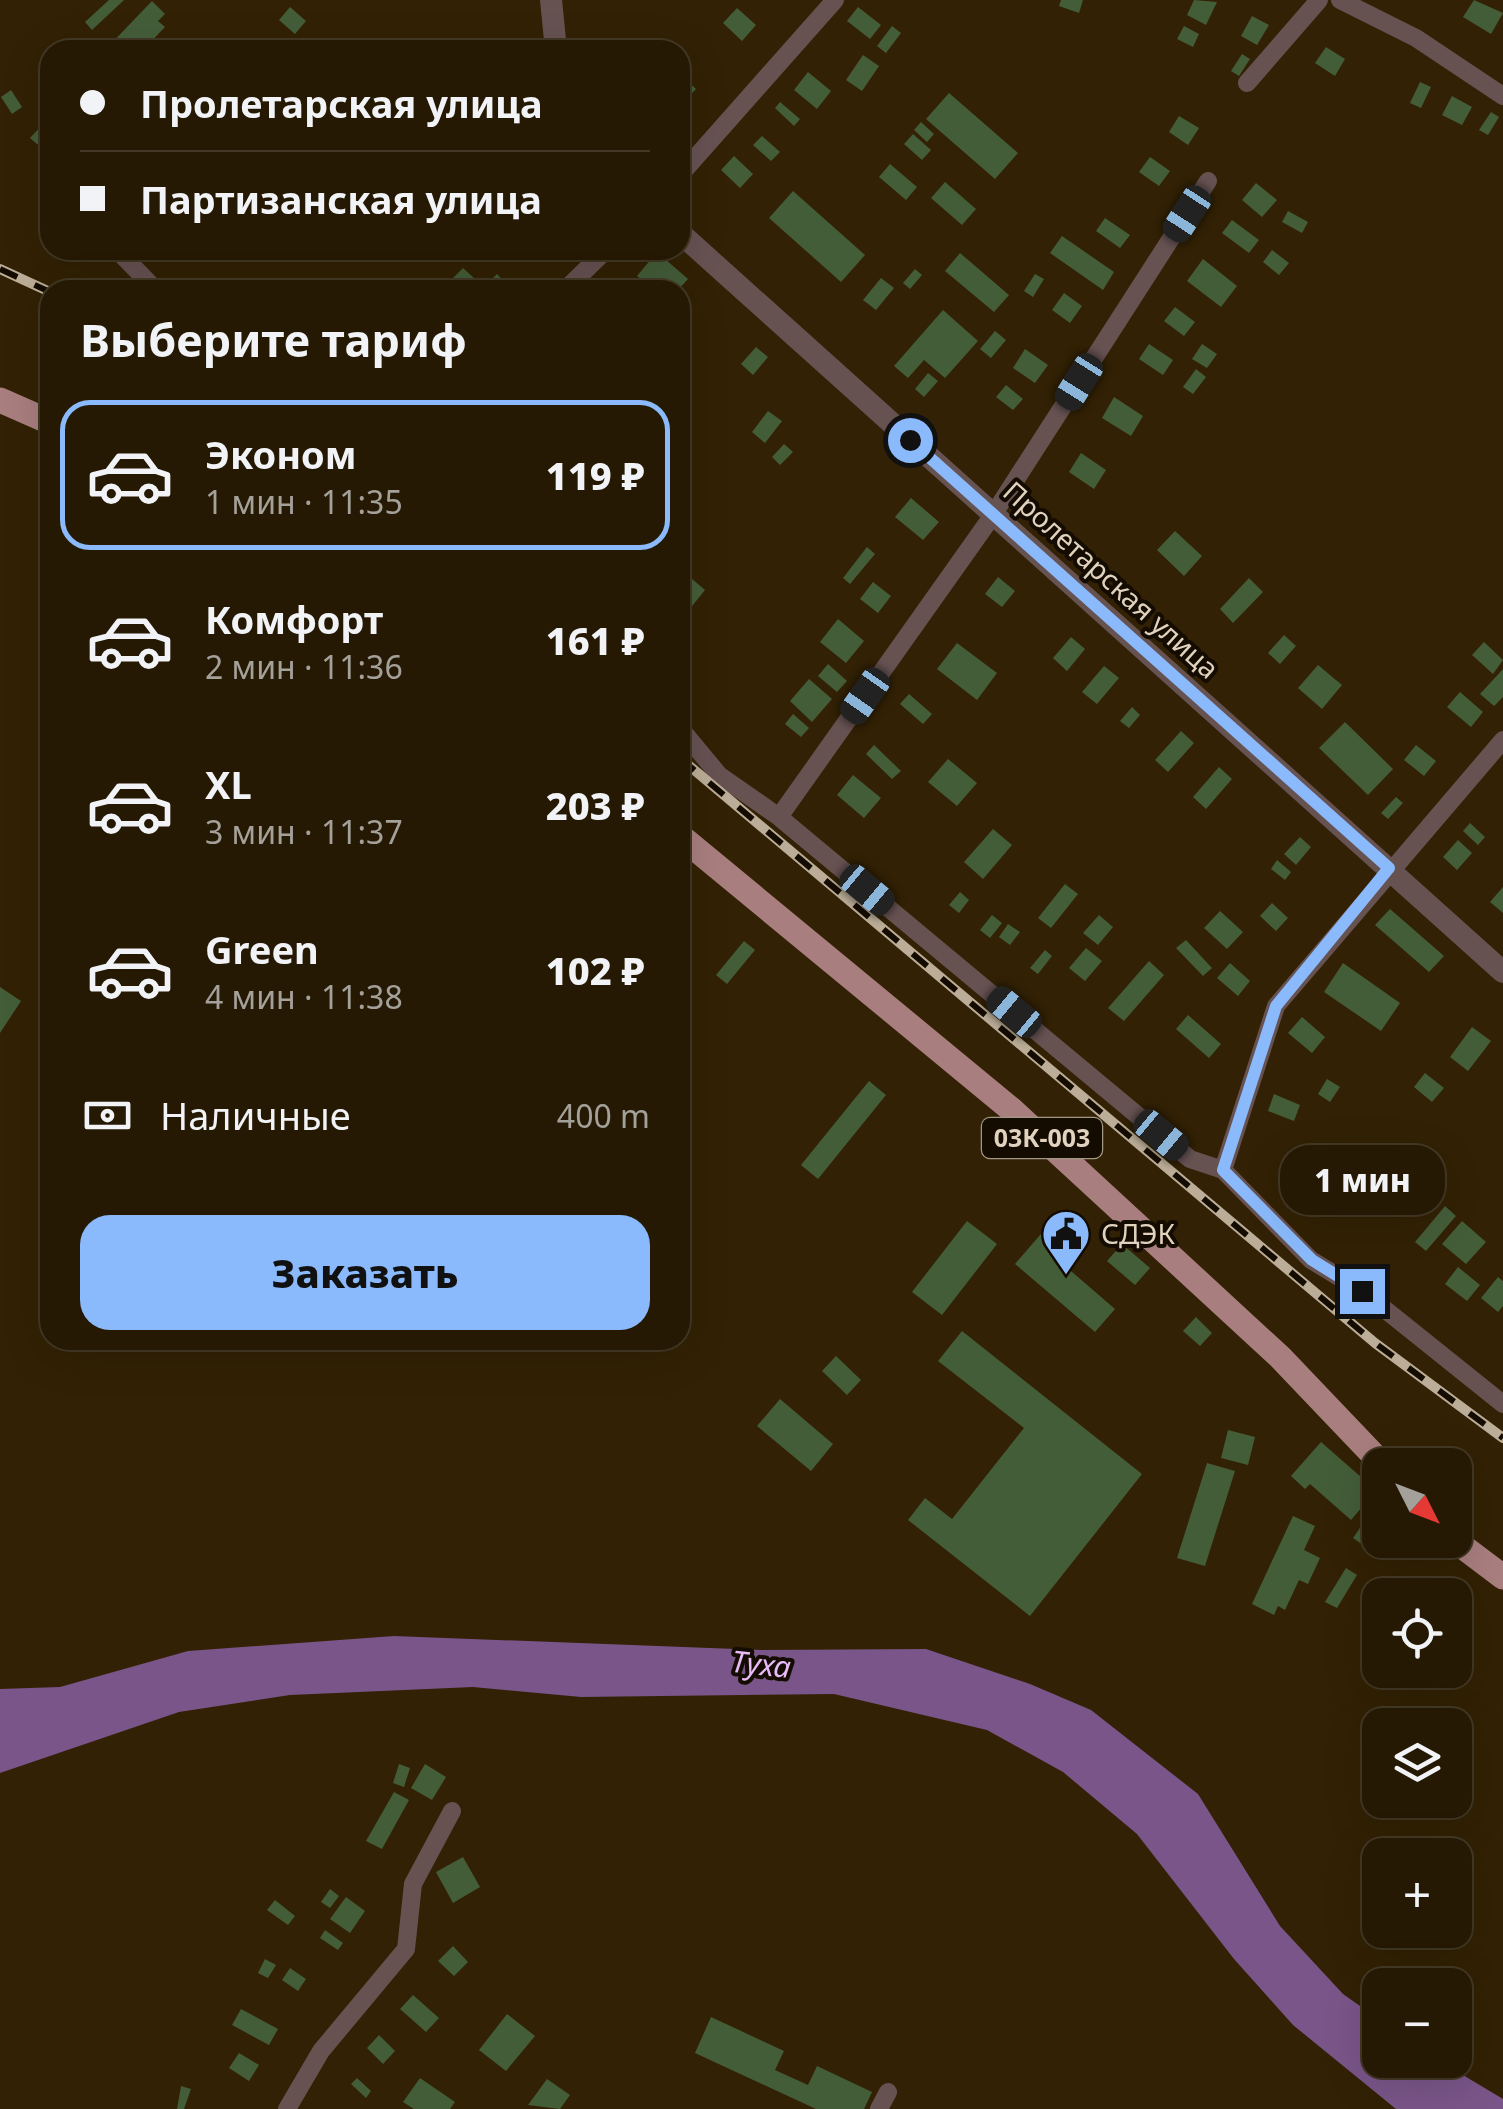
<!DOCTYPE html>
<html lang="ru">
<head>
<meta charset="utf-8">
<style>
  :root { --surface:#261903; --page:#2e220d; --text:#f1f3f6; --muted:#a4a09a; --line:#423825; --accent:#8abafc }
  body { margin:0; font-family:"Noto Sans",sans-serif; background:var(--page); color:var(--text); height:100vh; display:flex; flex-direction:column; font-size:38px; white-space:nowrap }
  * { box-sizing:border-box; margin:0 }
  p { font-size:32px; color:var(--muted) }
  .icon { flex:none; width:55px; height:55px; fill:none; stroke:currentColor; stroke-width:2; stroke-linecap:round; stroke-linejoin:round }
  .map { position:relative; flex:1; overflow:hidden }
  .panel { position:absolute; left:40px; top:280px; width:650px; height:1070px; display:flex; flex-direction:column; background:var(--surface); border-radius:30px; box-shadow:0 10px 40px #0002,0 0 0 2px var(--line) }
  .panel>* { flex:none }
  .top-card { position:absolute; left:40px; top:40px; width:650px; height:220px; border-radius:30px; box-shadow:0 10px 40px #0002,0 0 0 2px var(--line); display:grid; align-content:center; height:220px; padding:0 40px; background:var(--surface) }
  .needle { width:65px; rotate:132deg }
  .fabs { position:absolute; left:1362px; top:1448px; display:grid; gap:20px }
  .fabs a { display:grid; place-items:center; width:110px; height:110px; border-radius:20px; background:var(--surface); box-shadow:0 10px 40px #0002,0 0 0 2px var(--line); font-size:50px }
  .end { position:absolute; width:45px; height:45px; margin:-22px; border:12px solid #8abafc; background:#111; box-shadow:0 0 0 5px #111 }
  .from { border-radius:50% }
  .bubble { position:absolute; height:70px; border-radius:30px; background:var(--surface); box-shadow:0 10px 40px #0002,0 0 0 2px var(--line); font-size:32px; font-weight:800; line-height:70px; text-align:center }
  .car { position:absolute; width:30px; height:60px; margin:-30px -15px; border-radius:12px; box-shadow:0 0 8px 2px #0007; background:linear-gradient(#222 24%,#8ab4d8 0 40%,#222 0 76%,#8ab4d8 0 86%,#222 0) }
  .top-card b { display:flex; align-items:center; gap:35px; height:95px; font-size:38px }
  .top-card b+b { border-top:2px solid var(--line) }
  .top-card i { width:25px; height:25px; background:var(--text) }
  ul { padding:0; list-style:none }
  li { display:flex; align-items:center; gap:30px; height:150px; margin:0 20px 15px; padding:0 20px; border:5px solid transparent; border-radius:30px }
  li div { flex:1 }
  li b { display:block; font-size:38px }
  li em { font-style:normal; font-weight:800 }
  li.active { border-color:var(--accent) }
  li>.icon { width:90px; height:90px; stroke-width:1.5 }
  h2 { padding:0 40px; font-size:45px; line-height:120px }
  .pay { display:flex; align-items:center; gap:25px; height:110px; padding:0 40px; font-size:38px }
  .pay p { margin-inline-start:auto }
  .primary-button { display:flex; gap:20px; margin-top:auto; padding:20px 40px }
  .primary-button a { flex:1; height:115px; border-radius:30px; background:var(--accent); color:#111; font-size:40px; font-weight:800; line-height:115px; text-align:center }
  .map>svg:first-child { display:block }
</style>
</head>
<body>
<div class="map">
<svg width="1503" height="2109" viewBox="0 0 1503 2109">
  <rect width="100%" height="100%" fill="#322104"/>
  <path fill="#7a5589" d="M 394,1636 L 762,1650 L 926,1649 L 1030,1684 L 1091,1710 L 1198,1794 L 1280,1926 L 1343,1994 L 1380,2020 L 1380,2060 L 1438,2060 L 1503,2099 L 1503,2109 L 1396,2109 L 1293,2025 L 1234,1959 L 1137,1834 L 1063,1772 L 987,1730 L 834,1694 L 581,1697 L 473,1687 L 290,1695 L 179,1712 L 0,1773 L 0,1689 L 60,1687 L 188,1651 Z"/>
  <path fill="#445d39" d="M 109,0 L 124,0 L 92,30 L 85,22 Z
    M 1061,0 L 1083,0 L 1079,13 L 1059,6 Z
    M 1194,0 L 1217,2 L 1206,25 L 1187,15 Z
    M 1474,0 L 1503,13 L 1491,34 L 1463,17 Z
    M 152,1 L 165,14 L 158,21 L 165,27 L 143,50 L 105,50 Z
    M 290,7 L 306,21 L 295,34 L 279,20 Z
    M 858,7 L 881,25 L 870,39 L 847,21 Z
    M 737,8 L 756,25 L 742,41 L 723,23 Z
    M 1252,16 L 1269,25 L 1257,45 L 1241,36 Z
    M 892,26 L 901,33 L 886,53 L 877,46 Z
    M 1184,26 L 1199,34 L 1193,47 L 1177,39 Z
    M 1326,47 L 1345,59 L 1335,76 L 1315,63 Z
    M 1242,54 L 1250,59 L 1239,76 L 1231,71 Z
    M 863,55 L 879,66 L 862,91 L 846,80 Z
    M 808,72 L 831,91 L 817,109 L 794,90 Z
    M 683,77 L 696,89 L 680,106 L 680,81 Z
    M 1420,82 L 1431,87 L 1421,108 L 1410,103 Z
    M 11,90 L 22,107 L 12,114 L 1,97 Z
    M 949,93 L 1018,153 L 995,179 L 926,119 Z
    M 1452,96 L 1472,107 L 1462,125 L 1442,115 Z
    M 780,102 L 800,119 L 794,126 L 775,108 Z
    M 1491,112 L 1499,117 L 1488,135 L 1479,130 Z
    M 1179,116 L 1199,128 L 1188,145 L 1169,132 Z
    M 45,122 L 50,126 L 50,155 L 30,138 Z
    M 921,122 L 934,134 L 927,142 L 914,130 Z
    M 913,134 L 931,150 L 922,160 L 904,144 Z
    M 762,136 L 780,152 L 771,161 L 753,145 Z
    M 734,156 L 753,174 L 740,188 L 721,170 Z
    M 1150,157 L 1170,171 L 1159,186 L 1139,172 Z
    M 890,164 L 917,187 L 906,200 L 879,177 Z
    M 945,182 L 976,209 L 962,225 L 931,198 Z
    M 1256,183 L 1277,200 L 1262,217 L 1242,200 Z
    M 793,191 L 865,255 L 841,282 L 769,218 Z
    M 1288,211 L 1308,222 L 1302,233 L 1282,222 Z
    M 1105,218 L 1130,235 L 1120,248 L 1096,231 Z
    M 1232,220 L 1259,240 L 1249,253 L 1222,233 Z
    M 1062,236 L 1114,272 L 1103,290 L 1050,253 Z
    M 1272,250 L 1289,263 L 1279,275 L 1263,262 Z
    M 657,252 L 688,279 L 678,290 L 645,290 L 649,286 L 637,276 Z
    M 960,253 L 1009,295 L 994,312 L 945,271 Z
    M 1203,259 L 1237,286 L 1221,307 L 1187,281 Z
    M 463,268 L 474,278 L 463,289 L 453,278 Z
    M 915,269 L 922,275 L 910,289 L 903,283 Z
    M 497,274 L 512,290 L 493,290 L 487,284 Z
    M 1035,274 L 1044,279 L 1033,297 L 1024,291 Z
    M 881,278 L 894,288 L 876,310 L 863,300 Z
    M 1064,293 L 1082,306 L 1070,323 L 1052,310 Z
    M 1175,307 L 1195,322 L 1184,336 L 1164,321 Z
    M 943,310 L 978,341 L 945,378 L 924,360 L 908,378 L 894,366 Z
    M 995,331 L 1006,340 L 991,358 L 980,349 Z
    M 1149,344 L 1173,360 L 1163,375 L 1139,359 Z
    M 1202,344 L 1217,354 L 1207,368 L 1192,359 Z
    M 756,347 L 768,357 L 753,375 L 741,364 Z
    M 1025,349 L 1048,365 L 1035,383 L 1013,368 Z
    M 1196,369 L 1206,377 L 1193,394 L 1183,387 Z
    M 928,373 L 938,381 L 924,397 L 915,389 Z
    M 1006,385 L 1023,399 L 1013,410 L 996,397 Z
    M 1114,397 L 1143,416 L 1131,436 L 1102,418 Z
    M 768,411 L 782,421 L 765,443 L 752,432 Z
    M 784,444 L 793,452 L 780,465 L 772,457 Z
    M 1081,453 L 1106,470 L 1094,489 L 1069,472 Z
    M 911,498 L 939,522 L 923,540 L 895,517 Z
    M 1175,531 L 1202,556 L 1184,576 L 1157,550 Z
    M 867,547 L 875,554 L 850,584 L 843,578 Z
    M 998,577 L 1015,591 L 1002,607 L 985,594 Z
    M 691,578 L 705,590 L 680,621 L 680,591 Z
    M 1249,578 L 1263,592 L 1233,623 L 1220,609 Z
    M 873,582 L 891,596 L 878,613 L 860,599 Z
    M 838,619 L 864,641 L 846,663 L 820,642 Z
    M 1284,635 L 1296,646 L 1280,664 L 1268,653 Z
    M 1071,637 L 1085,649 L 1067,671 L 1053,658 Z
    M 1484,642 L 1503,660 L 1493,674 L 1472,655 Z
    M 957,643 L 997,673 L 977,700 L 937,669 Z
    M 828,664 L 847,681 L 837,692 L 818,676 Z
    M 1318,665 L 1342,685 L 1322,709 L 1298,688 Z
    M 1104,666 L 1119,678 L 1097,704 L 1082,692 Z
    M 1503,669 L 1503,697 L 1494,706 L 1480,694 Z
    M 809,679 L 832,699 L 812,722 L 790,701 Z
    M 1460,692 L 1483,712 L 1471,727 L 1447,707 Z
    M 909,694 L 932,714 L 923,724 L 900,704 Z
    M 1132,707 L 1140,715 L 1129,728 L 1120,721 Z
    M 793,714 L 809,728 L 801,737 L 785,724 Z
    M 1345,722 L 1393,769 L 1368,795 L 1319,748 Z
    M 1181,731 L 1194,743 L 1168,772 L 1155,760 Z
    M 874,745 L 901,771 L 892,779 L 866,754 Z
    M 1416,745 L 1436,761 L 1424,776 L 1404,760 Z
    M 948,759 L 977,783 L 957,806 L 928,782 Z
    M 1219,767 L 1232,779 L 1206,809 L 1193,797 Z
    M 853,775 L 881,798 L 864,818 L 837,795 Z
    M 1396,797 L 1403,803 L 1388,819 L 1381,813 Z
    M 1470,823 L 1485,837 L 1478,845 L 1463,831 Z
    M 993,829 L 1012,845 L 983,879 L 964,862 Z
    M 1300,837 L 1311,847 L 1296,865 L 1284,854 Z
    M 1458,840 L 1472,853 L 1457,870 L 1443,857 Z
    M 1277,860 L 1291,872 L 1285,880 L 1271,869 Z
    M 1065,884 L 1078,894 L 1051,928 L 1038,918 Z
    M 1503,887 L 1503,913 L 1490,902 Z
    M 960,892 L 969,900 L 959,913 L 949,905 Z
    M 1272,903 L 1288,918 L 1276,931 L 1260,916 Z
    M 1390,909 L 1444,956 L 1429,972 L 1375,925 Z
    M 1220,911 L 1243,932 L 1227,949 L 1204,928 Z
    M 992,915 L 1002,923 L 990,938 L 980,930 Z
    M 1099,915 L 1113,927 L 1098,945 L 1083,933 Z
    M 1008,924 L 1020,932 L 1010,945 L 999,937 Z
    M 1186,940 L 1212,968 L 1203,976 L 1176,948 Z
    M 744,941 L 755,950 L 727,984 L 716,975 Z
    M 1086,948 L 1102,961 L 1085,981 L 1069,968 Z
    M 1045,950 L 1052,956 L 1038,974 L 1030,968 Z
    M 1149,961 L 1164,975 L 1124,1021 L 1108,1008 Z
    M 1230,963 L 1250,981 L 1238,996 L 1217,978 Z
    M 1343,963 L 1400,1003 L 1381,1031 L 1324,992 Z
    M 0,987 L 21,1001 L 0,1033 Z
    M 1188,1015 L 1221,1044 L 1209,1058 L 1176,1029 Z
    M 1302,1017 L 1325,1037 L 1312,1053 L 1288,1033 Z
    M 1472,1027 L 1491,1041 L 1468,1071 L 1450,1057 Z
    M 1425,1073 L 1444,1088 L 1432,1102 L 1414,1087 Z
    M 1327,1079 L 1340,1087 L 1330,1102 L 1318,1094 Z
    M 869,1081 L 886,1095 L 818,1179 L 801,1165 Z
    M 1274,1094 L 1300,1105 L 1294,1121 L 1268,1111 Z
    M 1338,1149 L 1353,1162 L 1332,1187 L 1317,1174 Z
    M 1384,1175 L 1399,1185 L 1378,1214 L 1363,1204 Z
    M 1445,1206 L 1456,1216 L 1426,1251 L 1415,1242 Z
    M 1060,1212 L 1088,1237 L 1064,1265 L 1115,1309 L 1095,1332 L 1015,1264 Z
    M 967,1221 L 997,1244 L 942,1315 L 912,1292 Z
    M 1462,1221 L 1486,1242 L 1466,1264 L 1442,1244 Z
    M 1122,1244 L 1150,1268 L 1135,1285 L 1107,1261 Z
    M 1458,1267 L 1480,1285 L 1467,1301 L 1445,1284 Z
    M 1498,1277 L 1503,1281 L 1503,1306 L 1498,1312 L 1481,1298 Z
    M 1196,1317 L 1212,1333 L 1200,1346 L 1183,1331 Z
    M 962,1331 L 1142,1474 L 1030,1616 L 908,1520 L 925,1498 L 952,1519 L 1024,1428 L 938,1361 Z
    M 836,1356 L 861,1380 L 847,1395 L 822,1371 Z
    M 780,1399 L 833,1444 L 811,1471 L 757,1426 Z
    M 1228,1430 L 1255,1437 L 1248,1465 L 1221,1458 Z
    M 1321,1442 L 1369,1484 L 1361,1493 L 1368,1500 L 1351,1520 L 1310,1484 L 1305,1489 L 1291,1476 Z
    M 1207,1463 L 1235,1471 L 1205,1566 L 1177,1558 Z
    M 1373,1509 L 1380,1513 L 1380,1527 L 1366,1547 L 1353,1538 Z
    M 1293,1516 L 1315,1526 L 1304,1550 L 1320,1558 L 1308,1584 L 1299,1580 L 1285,1610 L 1278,1606 L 1274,1615 L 1252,1604 Z
    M 1346,1568 L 1357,1575 L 1337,1608 L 1325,1602 Z
    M 399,1764 L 410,1768 L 404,1787 L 393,1783 Z
    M 425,1764 L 446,1777 L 432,1800 L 411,1788 Z
    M 394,1792 L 409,1800 L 382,1849 L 366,1841 Z
    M 463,1857 L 480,1887 L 453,1903 L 436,1872 Z
    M 330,1889 L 339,1896 L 330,1908 L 321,1902 Z
    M 346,1897 L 365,1911 L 350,1933 L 330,1919 Z
    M 275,1900 L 295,1916 L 288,1925 L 267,1910 Z
    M 325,1930 L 343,1943 L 338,1950 L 320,1938 Z
    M 453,1946 L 468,1962 L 454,1976 L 438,1961 Z
    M 265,1959 L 276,1965 L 268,1978 L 258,1973 Z
    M 290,1968 L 306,1979 L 298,1991 L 282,1980 Z
    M 413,1995 L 439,2018 L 426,2032 L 400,2009 Z
    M 241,2009 L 278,2029 L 269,2045 L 232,2025 Z
    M 507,2014 L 535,2036 L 506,2071 L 479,2050 Z
    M 711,2017 L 784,2051 L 775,2070 L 808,2085 L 817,2066 L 872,2092 L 864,2109 L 816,2109 L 695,2053 Z
    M 379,2035 L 395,2051 L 383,2064 L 367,2048 Z
    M 239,2053 L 259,2065 L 249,2081 L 229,2068 Z
    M 357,2078 L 371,2091 L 366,2098 L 351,2084 Z
    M 420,2078 L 455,2102 L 450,2109 L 414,2109 L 403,2102 Z
    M 547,2079 L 570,2095 L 560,2109 L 528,2105 Z
    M 181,2086 L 191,2089 L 184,2109 L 177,2109 Z"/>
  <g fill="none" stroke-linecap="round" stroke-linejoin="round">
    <path stroke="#675252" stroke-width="18" d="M 1340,0 L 1416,38 L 1503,96
      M 1247,83 L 1319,0
      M 680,175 L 835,0
      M 117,250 L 156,290
      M 565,290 L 606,250
      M 680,728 L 719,775 L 779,817 L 1190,1159 L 1223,1170 L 1311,1260 L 1362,1291 L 1503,1404
      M 779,817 L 993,515 L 1208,181
      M 1223,1170 L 1276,1006 L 1503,740
      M 287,2109 L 321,2051 L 406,1949 L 413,1884 L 452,1811
      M 879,2109 L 888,2092"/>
    <path stroke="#675252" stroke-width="22" d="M 551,0 L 556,50
      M 680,233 L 1503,972"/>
    <path stroke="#a97e7f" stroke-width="25" d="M 0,400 L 50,422
      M 680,836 L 1012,1110 L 1280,1357 L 1383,1465
      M 1454,1540 L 1503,1577"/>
    <g stroke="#bbad97" stroke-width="10">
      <path id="rail" d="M 0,269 L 50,292
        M 680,758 L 1375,1343 L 1503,1438"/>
    </g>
    <use href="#rail" stroke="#150c01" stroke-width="6" stroke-dasharray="19" stroke-linecap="butt"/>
  </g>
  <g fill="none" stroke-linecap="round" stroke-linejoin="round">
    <path stroke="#8abafc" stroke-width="12" d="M 910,440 L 1389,868 L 1276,1006 L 1223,1170 L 1312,1260 L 1362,1291"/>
  </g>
  <defs>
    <g id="civic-pin" transform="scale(2.5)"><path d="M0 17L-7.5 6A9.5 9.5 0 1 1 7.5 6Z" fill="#8abafc" stroke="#150c01"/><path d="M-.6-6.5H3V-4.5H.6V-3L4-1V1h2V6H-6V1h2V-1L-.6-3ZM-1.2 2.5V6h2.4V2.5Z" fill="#111"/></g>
  </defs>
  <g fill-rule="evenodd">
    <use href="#civic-pin" x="1066" y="1234"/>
  </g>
  <g text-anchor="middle" stroke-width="8" stroke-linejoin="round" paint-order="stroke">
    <rect fill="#150c01" stroke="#a39785" stroke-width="2.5" x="982" y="1118" width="120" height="40" rx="8"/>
    <g font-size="25" font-weight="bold" fill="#e0d2be">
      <text x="1042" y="1147">03К-003</text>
    </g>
    <g font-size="28" fill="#e0d2be" stroke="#150c01">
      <text transform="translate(1111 580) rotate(42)" y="10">Пролетарская улица</text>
    </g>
    <g font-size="28" fill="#e0d2be" stroke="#150c01" text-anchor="start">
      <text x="1101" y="1244">СДЭК</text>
    </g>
    <g font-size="30" font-style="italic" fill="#e7baf8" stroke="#150c01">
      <text transform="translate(761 1665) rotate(6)" y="10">Туха</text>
    </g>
  </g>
</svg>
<div class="fabs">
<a><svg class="needle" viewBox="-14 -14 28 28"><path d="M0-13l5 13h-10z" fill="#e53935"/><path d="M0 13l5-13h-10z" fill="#a4a09a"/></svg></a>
<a><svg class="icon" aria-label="locate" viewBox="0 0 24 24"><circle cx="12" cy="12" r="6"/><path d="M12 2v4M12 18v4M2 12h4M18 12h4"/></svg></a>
<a><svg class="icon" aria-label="layers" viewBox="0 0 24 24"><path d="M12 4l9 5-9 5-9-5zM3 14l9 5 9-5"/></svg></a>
<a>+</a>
<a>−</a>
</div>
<i class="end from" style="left:910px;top:440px"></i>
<i class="end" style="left:1362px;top:1291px"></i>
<div class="bubble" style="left:1280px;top:1145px;width:165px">1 мин</div>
<i class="car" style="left:1187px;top:214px;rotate:213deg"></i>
<i class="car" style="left:1079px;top:382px;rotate:212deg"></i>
<i class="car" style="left:865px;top:696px;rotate:215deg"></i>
<i class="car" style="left:867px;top:890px;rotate:130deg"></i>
<i class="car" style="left:1014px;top:1012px;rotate:310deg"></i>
<i class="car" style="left:1161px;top:1135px;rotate:130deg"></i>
<div class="top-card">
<b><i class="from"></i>Пролетарская улица</b>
<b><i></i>Партизанская улица</b>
</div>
<section class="panel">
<h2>Выберите тариф</h2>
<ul>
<li class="active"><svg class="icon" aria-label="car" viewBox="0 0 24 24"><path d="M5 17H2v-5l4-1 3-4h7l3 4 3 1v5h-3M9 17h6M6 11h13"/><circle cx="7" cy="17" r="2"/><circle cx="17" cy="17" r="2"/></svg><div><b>Эконом</b><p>1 мин · 11:35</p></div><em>119 ₽</em></li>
<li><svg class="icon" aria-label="car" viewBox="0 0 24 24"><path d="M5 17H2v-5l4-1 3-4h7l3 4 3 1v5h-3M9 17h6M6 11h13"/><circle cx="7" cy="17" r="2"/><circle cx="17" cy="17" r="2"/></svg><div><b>Комфорт</b><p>2 мин · 11:36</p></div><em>161 ₽</em></li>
<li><svg class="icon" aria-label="car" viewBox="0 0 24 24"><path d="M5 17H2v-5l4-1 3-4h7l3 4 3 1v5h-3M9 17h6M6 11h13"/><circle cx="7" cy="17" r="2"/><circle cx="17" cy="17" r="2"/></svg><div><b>XL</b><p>3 мин · 11:37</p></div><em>203 ₽</em></li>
<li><svg class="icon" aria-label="car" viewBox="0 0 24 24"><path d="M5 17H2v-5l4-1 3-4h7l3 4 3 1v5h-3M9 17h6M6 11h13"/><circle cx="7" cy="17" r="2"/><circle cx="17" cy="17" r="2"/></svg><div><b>Green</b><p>4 мин · 11:38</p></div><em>102 ₽</em></li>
</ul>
<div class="pay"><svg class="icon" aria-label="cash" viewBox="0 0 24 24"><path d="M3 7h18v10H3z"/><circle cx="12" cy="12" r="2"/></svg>Наличные<p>400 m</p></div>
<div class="primary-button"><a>Заказать</a></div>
</section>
</div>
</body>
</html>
